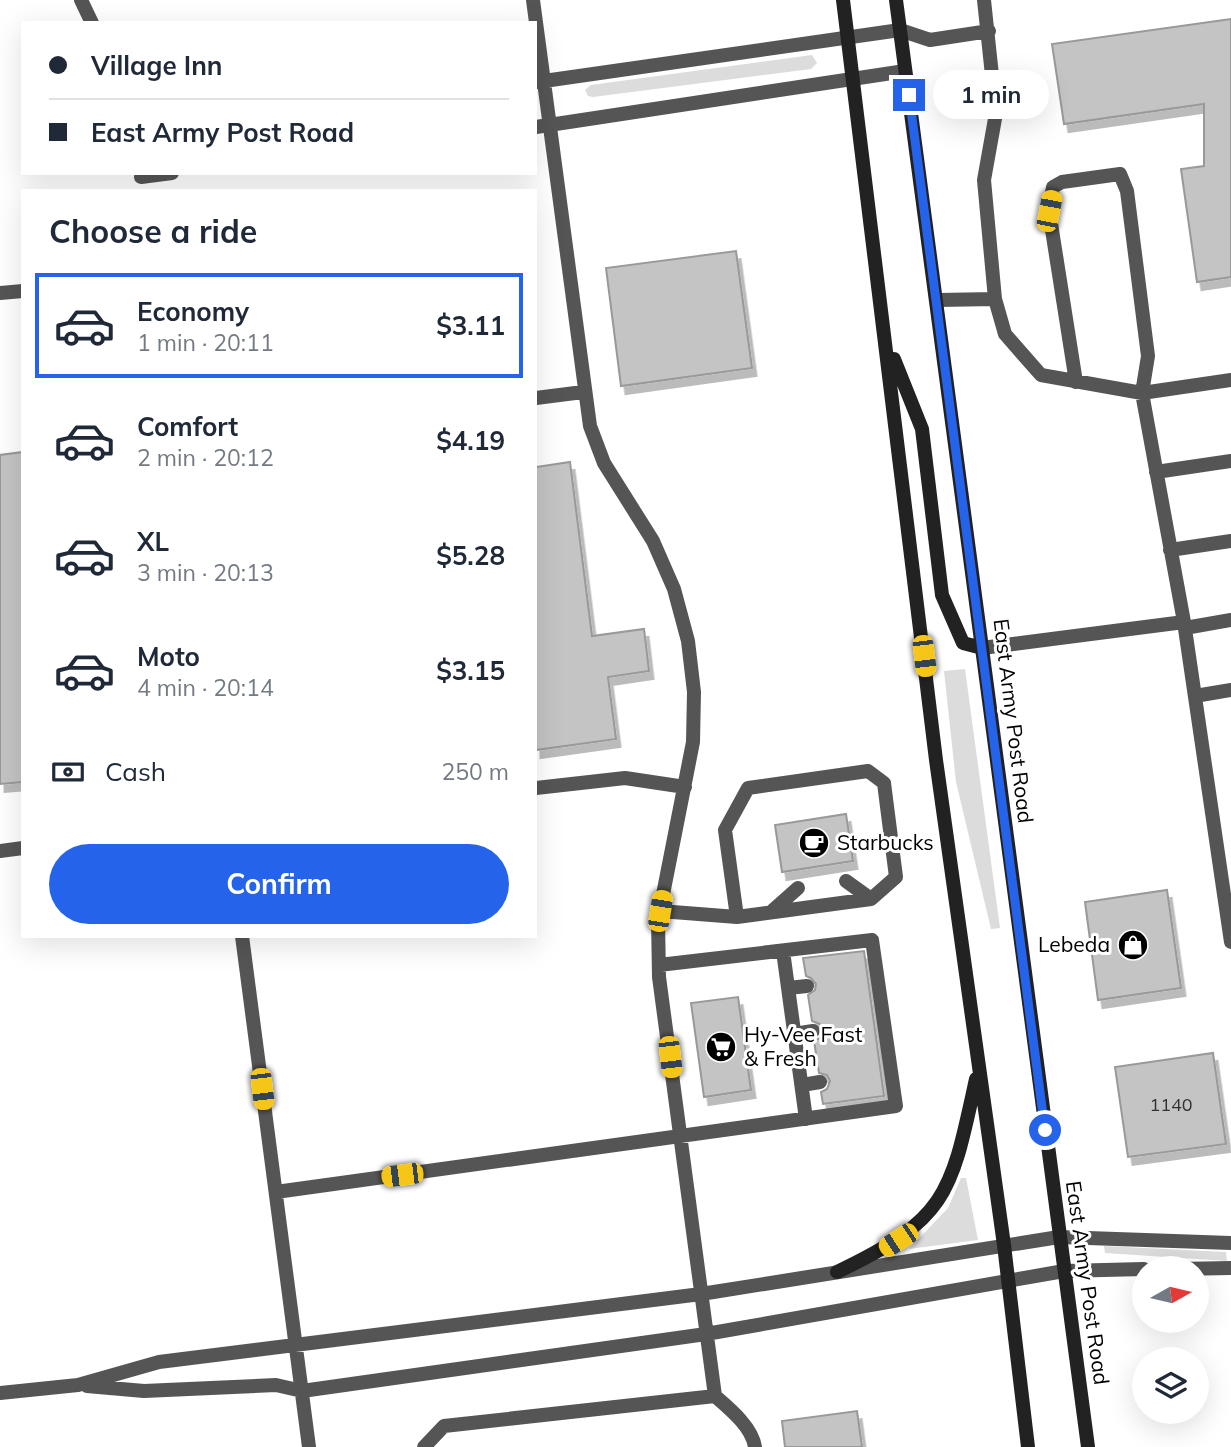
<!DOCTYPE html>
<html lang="en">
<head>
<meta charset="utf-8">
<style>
  :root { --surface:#fff; --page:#f2f2f3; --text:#1f2937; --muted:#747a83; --line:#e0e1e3; --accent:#2563eb }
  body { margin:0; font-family:Mulish,sans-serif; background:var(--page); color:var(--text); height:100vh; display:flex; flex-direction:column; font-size:26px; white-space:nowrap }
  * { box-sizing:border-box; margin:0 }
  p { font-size:23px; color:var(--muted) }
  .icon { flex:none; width:38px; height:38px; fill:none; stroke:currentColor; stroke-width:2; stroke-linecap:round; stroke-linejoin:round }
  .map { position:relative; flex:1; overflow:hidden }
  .panel { position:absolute; left:21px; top:189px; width:516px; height:749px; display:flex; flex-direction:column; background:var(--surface); border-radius:0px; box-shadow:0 7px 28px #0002 }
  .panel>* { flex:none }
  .top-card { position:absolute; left:21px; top:21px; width:516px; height:154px; border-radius:0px; box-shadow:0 7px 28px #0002; display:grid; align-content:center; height:154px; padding:0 28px; background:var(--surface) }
  .needle { width:46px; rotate:82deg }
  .tools { position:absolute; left:1132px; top:1256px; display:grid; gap:14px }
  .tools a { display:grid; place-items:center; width:77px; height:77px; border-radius:50%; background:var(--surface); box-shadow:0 7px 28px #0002; font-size:35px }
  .end { position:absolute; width:32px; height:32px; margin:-16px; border:9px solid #2563eb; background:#fff; box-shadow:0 0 0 4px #fff }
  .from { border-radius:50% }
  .bubble { position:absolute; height:49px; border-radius:24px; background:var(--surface); box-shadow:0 7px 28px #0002; font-size:23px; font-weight:700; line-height:49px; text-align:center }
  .car { position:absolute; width:21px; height:42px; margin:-21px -10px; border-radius:9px; box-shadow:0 0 5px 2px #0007; background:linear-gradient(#f5c518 24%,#345 0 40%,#f5c518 0 76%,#345 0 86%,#f5c518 0) }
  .top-card b { display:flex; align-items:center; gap:24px; height:66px; font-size:26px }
  .top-card b+b { border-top:2px solid var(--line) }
  .top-card i { width:18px; height:18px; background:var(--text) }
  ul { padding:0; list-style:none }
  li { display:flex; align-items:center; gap:21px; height:105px; margin:0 14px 10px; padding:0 14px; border:4px solid transparent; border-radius:0px }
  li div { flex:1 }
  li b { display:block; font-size:26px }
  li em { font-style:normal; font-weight:700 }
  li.selected { border-color:var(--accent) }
  li>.icon { width:63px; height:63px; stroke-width:1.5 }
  h2 { padding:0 28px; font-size:32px; line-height:84px }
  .pay { display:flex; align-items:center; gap:18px; height:77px; padding:0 28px; font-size:26px }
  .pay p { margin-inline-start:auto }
  .primary-button { display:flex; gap:14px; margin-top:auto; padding:14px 28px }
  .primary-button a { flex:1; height:80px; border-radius:42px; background:var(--accent); color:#fff; font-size:28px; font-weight:700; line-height:80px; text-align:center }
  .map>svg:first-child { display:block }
</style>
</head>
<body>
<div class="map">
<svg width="1231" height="1447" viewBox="0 0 1231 1447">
  <defs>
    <filter id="shadow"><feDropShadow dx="4.5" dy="8" stdDeviation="0" flood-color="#0004"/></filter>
  </defs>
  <rect width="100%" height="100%" fill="#fff"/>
  <path fill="#dcdcdc" d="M 812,55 L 817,63 L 811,69 L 593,97 L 588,96 L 585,90 L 591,85 Z
    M 965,669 L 1000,928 L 991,929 L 956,782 L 944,671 Z
    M 961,1178 L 966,1178 L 978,1240 L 909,1249 L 948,1208 Z
    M 1104,1246 L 1226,1252 L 1227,1261 L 1105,1253 Z"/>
  <path fill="#c4c4c4" stroke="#999" stroke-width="2" filter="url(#shadow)" d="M 1231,19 L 1231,277 L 1197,282 L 1181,169 L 1204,166 L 1204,104 L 1064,124 L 1052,44 Z
    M 736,251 L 752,368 L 621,386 L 606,268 Z
    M 23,452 L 23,782 L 0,784 L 0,455 Z
    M 570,462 L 592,636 L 644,629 L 649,671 L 608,677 L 616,739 L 536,750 L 536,467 Z
    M 846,814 L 853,861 L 782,872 L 775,825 Z
    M 1167,890 L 1181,988 L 1098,1000 L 1085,902 Z
    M 864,951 L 884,1096 L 823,1104 L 821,1092 L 827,1089 L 830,1081 L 827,1075 L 819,1073 L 814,1041 L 820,1038 L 823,1030 L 820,1024 L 812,1021 L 808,995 L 815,990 L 816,984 L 811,978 L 806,976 L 803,958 Z
    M 738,997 L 751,1090 L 704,1097 L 691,1003 Z
    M 1213,1053 L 1226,1144 L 1128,1157 L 1115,1067 Z
    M 857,1411 L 862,1447 L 785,1447 L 782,1421 Z"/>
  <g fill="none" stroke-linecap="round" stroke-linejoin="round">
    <path stroke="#555" stroke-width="14" d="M 81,0 L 92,23
      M 533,0 L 590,426 L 604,463 L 653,541 L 674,589 L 688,641 L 694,692 L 693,742 L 658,920 L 659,977 L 715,1396 C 730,1409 752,1427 755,1447
      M 984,0 L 996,113 L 984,180 L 995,299 L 1005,334 L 1041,375 L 1142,393 L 1184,622
      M 537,82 L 900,30 L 930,40 L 989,31
      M 536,127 L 905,71
      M 141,177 L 172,173
      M 0,293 L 23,291
      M 938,300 L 995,299
      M 1076,382 L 1049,211 L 1053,187 L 1062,182 L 1120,174 L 1127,191 L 1148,356 L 1142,393 L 1231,380
      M 536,398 L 583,392
      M 1156,472 L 1231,461
      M 1170,550 L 1231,541
      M 1185,628 L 1231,620
      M 982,648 L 1184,622 L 1231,942
      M 1195,696 L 1231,690
      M 536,788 L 625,778 L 685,787
      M 0,851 L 23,848
      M 846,881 L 871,899
      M 660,911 L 737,917 L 871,899 L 896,877 L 884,783 L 868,771 L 748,788 L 725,830 L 737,917
      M 771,912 L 798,888
      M 242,936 L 309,1447
      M 783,951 L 806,1119
      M 788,988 L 807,986
      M 794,1034 L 813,1031
      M 802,1085 L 820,1082
      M 276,1192 L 896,1106 L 872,940 L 659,965
      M 1177,1269 L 1231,1268
      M 87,1386 L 144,1391 L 276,1385 L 302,1391 L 706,1334 L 1064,1271 L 1144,1269
      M 0,1393 L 78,1385 L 159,1362 L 701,1294 L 1059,1237 L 1231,1243
      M 424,1447 L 444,1426 L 715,1396"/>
    <path stroke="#222" stroke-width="14" d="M 843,0 L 936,760 L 1004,1245 L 1028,1447
      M 896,0 L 1088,1447
      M 894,359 L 922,429 L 942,595 L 963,643 L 982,648
      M 837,1272 C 948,1219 951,1194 976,1079"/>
  </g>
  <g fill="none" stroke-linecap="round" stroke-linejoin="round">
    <path stroke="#2563eb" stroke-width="9" d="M 909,95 L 1045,1130"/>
  </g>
  <defs>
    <g id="cafe-disc" transform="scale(1.575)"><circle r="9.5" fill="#000" stroke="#fff"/><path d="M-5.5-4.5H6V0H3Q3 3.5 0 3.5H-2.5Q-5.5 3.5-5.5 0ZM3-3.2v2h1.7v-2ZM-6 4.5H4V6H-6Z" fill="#fff"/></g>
    <g id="shop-disc" transform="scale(1.575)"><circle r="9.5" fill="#000" stroke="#fff"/><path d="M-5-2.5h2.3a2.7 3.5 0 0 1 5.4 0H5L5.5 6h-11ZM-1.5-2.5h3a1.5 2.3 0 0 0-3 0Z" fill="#fff"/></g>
    <g id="supermarket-disc" transform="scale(1.575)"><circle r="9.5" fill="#000" stroke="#fff"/><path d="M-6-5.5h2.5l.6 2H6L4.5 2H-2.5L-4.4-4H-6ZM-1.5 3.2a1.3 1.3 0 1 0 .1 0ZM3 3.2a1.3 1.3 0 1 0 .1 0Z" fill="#fff"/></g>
  </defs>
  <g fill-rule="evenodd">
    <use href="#cafe-disc" x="814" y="843"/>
    <use href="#shop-disc" x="1133" y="945"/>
    <use href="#supermarket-disc" x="721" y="1047"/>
  </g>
  <g text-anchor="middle" stroke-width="6" stroke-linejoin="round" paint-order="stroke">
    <g font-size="18" fill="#313131">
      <text x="1171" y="1111">1140</text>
    </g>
    <g font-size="21" fill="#000" stroke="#fff">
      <text transform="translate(1013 721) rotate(83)" y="7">East Army Post Road</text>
      <text transform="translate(1087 1283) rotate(82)" y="7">East Army Post Road</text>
    </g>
    <g font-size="21" fill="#000" stroke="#fff" text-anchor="start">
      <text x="837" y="850">Starbucks</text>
      <text x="1110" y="952" text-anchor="end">Lebeda</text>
      <text x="744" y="1042">Hy-Vee Fast<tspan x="744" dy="24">&amp; Fresh</tspan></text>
    </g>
  </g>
</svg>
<div class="tools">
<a><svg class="needle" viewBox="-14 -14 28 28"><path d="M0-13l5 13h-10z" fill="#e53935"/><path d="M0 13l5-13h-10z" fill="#747a83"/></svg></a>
<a><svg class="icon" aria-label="layers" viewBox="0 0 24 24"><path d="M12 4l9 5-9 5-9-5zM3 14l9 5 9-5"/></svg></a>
</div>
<i class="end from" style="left:1045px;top:1130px"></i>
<i class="end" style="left:909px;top:95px"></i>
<div class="bubble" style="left:933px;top:70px;width:116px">1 min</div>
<i class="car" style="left:1049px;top:211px;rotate:11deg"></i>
<i class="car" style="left:924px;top:656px;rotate:173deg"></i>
<i class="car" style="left:660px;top:911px;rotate:9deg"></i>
<i class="car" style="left:670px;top:1057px;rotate:173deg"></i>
<i class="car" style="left:262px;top:1089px;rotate:173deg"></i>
<i class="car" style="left:402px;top:1175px;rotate:263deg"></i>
<i class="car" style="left:898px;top:1240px;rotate:237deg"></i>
<div class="top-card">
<b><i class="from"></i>Village Inn</b>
<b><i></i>East Army Post Road</b>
</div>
<section class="panel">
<h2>Choose a ride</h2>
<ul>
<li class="selected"><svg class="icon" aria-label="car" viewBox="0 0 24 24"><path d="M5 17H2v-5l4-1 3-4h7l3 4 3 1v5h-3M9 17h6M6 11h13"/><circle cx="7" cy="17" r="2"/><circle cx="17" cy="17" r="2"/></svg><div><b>Economy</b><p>1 min · 20:11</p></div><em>$3.11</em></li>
<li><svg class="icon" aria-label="car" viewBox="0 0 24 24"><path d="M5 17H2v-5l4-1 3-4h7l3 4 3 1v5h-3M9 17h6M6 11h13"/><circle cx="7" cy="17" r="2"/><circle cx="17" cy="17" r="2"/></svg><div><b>Comfort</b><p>2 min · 20:12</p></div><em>$4.19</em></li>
<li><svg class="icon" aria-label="car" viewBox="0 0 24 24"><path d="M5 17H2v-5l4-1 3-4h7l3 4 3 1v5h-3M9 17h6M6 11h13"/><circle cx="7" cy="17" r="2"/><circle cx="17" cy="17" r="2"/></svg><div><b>XL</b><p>3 min · 20:13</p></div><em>$5.28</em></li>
<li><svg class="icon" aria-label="car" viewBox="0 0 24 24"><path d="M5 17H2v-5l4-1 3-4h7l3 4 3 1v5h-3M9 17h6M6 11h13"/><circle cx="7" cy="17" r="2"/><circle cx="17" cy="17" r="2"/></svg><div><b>Moto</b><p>4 min · 20:14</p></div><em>$3.15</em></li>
</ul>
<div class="pay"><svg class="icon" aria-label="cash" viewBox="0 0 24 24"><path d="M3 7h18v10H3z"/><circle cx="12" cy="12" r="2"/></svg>Cash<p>250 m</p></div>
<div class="primary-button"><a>Confirm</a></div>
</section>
</div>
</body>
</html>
